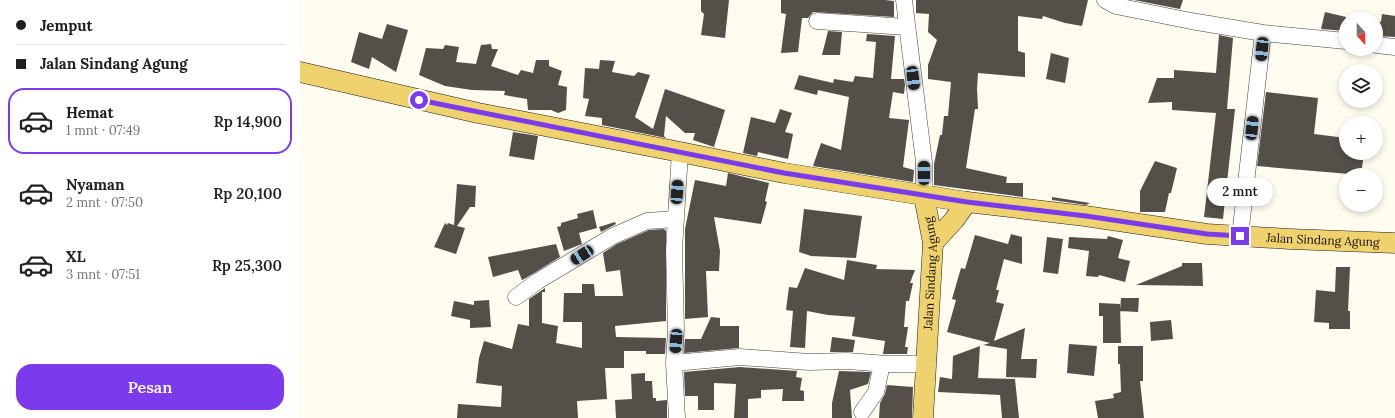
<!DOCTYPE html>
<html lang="id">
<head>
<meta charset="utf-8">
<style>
  :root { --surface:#fff; --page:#f2f2f2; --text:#202124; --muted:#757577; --line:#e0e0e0; --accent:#7c3aed }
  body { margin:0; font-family:Lora,serif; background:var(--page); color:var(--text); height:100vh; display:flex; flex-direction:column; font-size:15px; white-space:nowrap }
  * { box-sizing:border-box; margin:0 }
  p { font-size:13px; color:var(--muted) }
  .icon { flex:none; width:22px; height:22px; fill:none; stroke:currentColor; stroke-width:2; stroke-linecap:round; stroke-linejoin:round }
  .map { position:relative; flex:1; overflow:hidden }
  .details { display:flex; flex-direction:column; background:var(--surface); width:300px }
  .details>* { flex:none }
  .guide { display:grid; align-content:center; height:88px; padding:0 16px; background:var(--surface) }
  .needle { width:26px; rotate:159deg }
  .buttons { position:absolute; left:1039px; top:12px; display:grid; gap:8px }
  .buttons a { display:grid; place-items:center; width:44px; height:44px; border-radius:50%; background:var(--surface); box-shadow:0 2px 6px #0003; font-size:20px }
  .end { position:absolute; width:18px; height:18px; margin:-9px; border:5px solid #7c3aed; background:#fff; box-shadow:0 0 0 2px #fff }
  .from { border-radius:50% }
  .bubble { position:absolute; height:28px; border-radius:14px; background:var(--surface); box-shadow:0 2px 6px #0003; font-size:13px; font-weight:600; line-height:28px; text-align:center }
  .car { position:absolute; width:12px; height:24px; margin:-12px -6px; border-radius:5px; box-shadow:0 0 3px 1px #0007; background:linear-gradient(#222 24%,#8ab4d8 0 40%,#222 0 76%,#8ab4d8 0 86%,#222 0) }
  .guide b { display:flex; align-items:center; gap:14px; height:38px; font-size:15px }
  .guide b+b { border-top:1px solid var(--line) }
  .guide i { width:10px; height:10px; background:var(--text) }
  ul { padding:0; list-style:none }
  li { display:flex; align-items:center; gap:12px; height:66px; margin:0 8px 6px; padding:0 8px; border:2px solid transparent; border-radius:16px }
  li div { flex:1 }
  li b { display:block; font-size:15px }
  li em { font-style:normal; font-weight:600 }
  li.on { border-color:var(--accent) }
  li>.icon { width:36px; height:36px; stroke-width:1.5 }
  .primary-button { display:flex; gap:8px; margin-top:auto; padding:8px 16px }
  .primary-button a { flex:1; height:46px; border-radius:16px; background:var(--accent); color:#fff; font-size:16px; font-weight:600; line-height:46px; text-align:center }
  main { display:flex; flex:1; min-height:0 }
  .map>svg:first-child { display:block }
</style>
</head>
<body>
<main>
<section class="details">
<div class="guide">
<b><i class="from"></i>Jemput</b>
<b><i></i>Jalan Sindang Agung</b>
</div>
<ul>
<li class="on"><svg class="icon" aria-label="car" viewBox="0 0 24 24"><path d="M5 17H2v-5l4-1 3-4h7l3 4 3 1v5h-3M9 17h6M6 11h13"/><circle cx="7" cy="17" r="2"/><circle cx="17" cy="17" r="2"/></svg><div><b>Hemat</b><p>1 mnt · 07:49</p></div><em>Rp 14,900</em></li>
<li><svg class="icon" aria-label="car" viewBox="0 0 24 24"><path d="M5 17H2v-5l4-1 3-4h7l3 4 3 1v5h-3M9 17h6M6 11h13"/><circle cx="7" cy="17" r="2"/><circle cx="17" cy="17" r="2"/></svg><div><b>Nyaman</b><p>2 mnt · 07:50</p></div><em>Rp 20,100</em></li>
<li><svg class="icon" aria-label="car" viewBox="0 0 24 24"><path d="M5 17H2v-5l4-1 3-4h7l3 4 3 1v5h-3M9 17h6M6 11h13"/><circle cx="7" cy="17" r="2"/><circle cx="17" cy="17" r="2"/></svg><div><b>XL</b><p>3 mnt · 07:51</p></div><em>Rp 25,300</em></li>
</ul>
<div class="primary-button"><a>Pesan</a></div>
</section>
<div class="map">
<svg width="1095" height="418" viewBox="0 0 1095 418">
  <rect width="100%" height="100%" fill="#fefbef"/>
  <path fill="#554f4a" d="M 401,0 L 429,0 L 425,38 L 401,35 L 404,14 L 401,11 Z
    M 481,0 L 585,0 L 594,1 L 594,17 L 513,12 L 508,18 L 502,18 L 498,52 L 481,53 L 486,14 L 481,13 Z
    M 616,0 L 788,0 L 782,26 L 765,23 L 743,16 L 742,19 L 718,16 L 718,51 L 725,53 L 725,77 L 678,73 L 677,88 L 678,109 L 675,109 L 666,168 L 707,177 L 706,183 L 723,183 L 723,197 L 634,185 L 634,164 L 640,135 L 642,135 L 644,116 L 648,116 L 651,82 L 628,79 L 628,65 L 637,40 L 628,32 L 629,14 L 616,13 Z
    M 834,0 L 883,0 L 880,9 Z
    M 1025,12 L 1046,17 L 1046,31 L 1021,29 Z
    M 1082,14 L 1095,16 L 1095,37 L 1076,36 L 1076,21 L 1081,22 Z
    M 87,24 L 108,30 L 96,72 L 72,57 L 69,69 L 51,62 L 59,32 L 82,39 Z
    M 528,31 L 542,32 L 540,55 L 522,55 Z
    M 567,34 L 595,36 L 591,79 L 604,79 L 605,85 L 604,94 L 593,92 L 589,118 L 609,120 L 603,167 L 614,170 L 613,182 L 513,166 L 521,143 L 541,150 L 549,97 L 518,90 L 517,95 L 494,89 L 499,75 L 533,83 L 534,79 L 553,82 L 555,76 L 573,78 L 576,42 L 566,41 Z
    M 919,35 L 933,38 L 927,109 L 935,109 L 923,219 L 904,217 L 916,113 L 872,110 L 872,102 L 848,103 L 857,78 L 874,78 L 874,70 L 916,73 Z
    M 191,44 L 192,49 L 198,49 L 191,66 L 218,75 L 221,70 L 233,73 L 236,60 L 249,60 L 249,66 L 262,71 L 258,85 L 267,87 L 266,110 L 258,113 L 251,110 L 228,110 L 227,99 L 204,95 L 205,91 L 172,90 L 145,86 L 119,75 L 126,48 L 143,49 L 145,45 L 159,47 L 156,62 L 176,64 L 181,45 Z
    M 751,53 L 769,58 L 765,83 L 746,79 Z
    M 300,60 L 315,61 L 312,72 L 334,76 L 338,72 L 350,75 L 335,117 L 353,129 L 365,89 L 425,110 L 414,147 L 393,140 L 395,133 L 385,133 L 366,116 L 364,136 L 366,138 L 302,125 L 302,118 L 285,116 L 289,99 L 283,98 L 285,68 L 299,69 Z
    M 966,92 L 1018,98 L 1014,134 L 1046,138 L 1046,153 L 1064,153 L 1061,175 L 957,166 Z
    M 480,109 L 492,113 L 485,132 L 493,134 L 488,159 L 458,152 L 457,156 L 443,153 L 451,117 L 475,123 Z
    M 213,132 L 238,136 L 234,160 L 209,156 Z
    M 855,161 L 877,168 L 871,193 L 869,193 L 865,212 L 840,212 L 840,191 Z
    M 428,173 L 469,183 L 465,201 L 467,202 L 461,224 L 414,217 L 420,251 L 419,271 L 406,271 L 408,317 L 385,319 L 385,229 L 395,180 L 426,186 Z
    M 157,184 L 176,186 L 175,207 L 170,207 L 157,226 L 165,228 L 156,254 L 134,247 L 145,223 L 147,225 L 148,223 L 154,225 Z
    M 752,197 L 790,203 L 786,205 L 752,200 Z
    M 504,209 L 562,216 L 556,258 L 511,256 L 499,252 Z
    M 293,210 L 297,228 L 279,233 L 282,244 L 264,251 L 257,227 L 261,226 L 261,223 L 278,218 L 277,214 Z
    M 315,222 L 316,224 L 301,232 L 299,227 Z
    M 364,229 L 366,231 L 366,321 L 315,326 L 316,337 L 366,338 L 365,354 L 346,354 L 346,351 L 324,351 L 324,368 L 305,368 L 307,399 L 277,401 L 278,418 L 157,418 L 158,404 L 201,407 L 202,386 L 176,383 L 179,358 L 184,341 L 212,349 L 218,324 L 229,326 L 229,299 L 245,288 L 245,292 L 242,292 L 242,323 L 258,326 L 256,343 L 282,348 L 282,322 L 263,322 L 264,293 L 282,293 L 282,284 L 294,284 L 295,296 L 323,296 L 320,270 L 306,272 L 303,253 L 317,244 L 349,230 Z
    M 711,234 L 722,237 L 722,264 L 704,259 L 696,290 L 699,290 L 696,302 L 704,304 L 694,341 L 725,328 L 721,359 L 737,359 L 736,378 L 706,377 L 707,349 L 683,345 L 690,343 L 647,332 L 656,300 L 652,299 L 661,268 L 665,269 L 675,235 L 708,244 Z
    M 808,236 L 823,240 L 818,258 L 830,261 L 825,282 L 799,275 L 798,277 L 786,276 L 789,251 L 768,248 L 769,237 L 807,239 Z
    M 747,237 L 763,239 L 758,274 L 743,272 Z
    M 256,244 L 260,257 L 226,278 L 222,280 L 218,270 L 193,277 L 188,257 Z
    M 547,260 L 577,265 L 576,269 L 615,270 L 610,283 L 613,283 L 609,301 L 606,301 L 604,327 L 608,327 L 605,347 L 608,347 L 607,354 L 583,354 L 585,341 L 552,336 L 555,317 L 528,315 L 507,311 L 505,348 L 490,347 L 493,311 L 486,310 L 489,287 L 497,288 L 505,268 L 544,280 Z
    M 882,263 L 902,263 L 903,286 L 836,285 L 882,266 Z
    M 1036,267 L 1050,267 L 1048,311 L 1050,311 L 1050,329 L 1029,329 L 1029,323 L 1014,322 L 1016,290 L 1035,292 Z
    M 821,298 L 839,298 L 838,312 L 820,311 Z
    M 189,300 L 191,327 L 170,328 L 170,320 L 151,316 L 154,301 L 174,305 L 174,301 Z
    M 799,303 L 820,304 L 821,343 L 803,343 L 803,316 L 799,316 Z
    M 411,317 L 420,318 L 420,326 L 439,326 L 439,348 L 384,353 L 385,339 L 401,339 Z
    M 871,320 L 873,339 L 851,341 L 850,322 Z
    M 532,337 L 555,340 L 553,352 L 530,352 Z
    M 769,344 L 797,346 L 794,376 L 767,373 Z
    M 680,346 L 678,378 L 715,379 L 719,418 L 702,418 L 700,395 L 638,392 L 640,377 L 652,379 L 653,356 Z
    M 818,346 L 843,346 L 843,381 L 840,381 L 844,418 L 798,418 L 795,401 L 814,398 L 813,394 L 821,392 L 820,364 L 818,364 Z
    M 440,367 L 497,371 L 496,377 L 502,378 L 500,390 L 504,391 L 504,401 L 482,401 L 483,389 L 461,390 L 461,398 L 448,399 L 448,418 L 434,418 L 436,384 L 414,383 L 414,410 L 398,410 L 398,396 L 385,396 L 384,372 Z
    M 539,371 L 571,372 L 568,384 L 550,390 L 552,418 L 532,418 L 532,403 Z
    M 345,373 L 345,381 L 352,381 L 353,398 L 356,398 L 356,401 L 367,400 L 367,418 L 316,418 L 315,400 L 332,399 L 331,374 Z
    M 587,385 L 613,387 L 612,418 L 579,418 L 580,403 L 585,394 Z"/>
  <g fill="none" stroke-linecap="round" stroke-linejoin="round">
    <g stroke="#404040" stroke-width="17">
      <path id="minor" d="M 604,0 L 624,162 L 624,196
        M 805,0 L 816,6 L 891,21 L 963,33 L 1046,41
        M 517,21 L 607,27
        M 1076,45 L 1095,47
        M 380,152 L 374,250 L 376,329 L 374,363 L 440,357 L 509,362 L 547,361 L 588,364 L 626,364
        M 940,236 L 963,33
        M 216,297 L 238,281 L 313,236 L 347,221 L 375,219
        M 374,363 L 377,418
        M 562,412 L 576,392 L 582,364"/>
    </g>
    <g stroke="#1e1e1e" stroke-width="21">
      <g id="major">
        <path id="s1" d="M 0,72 L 178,113 L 380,152 L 484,173 L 667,202 L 785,216 L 907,234 L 990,239 L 1095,243"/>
        <path d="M 633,243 L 654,220 L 667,202"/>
        <path id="s2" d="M 623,418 L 633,243 L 624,196"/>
      </g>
    </g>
    <use href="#minor" stroke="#fff" stroke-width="16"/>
    <use href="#major" stroke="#efd26e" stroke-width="20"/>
  </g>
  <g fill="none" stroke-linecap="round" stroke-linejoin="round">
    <path stroke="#7c3aed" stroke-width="5" d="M 119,100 L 484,173 L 667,202 L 786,216 L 907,234 L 940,236"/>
  </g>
  <g text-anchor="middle" stroke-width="4" stroke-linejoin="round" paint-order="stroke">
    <g font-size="12" fill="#0d0d0d" stroke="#fff">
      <text dy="4" stroke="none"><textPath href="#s1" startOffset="1038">Jalan Sindang Agung</textPath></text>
      <text dy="4" stroke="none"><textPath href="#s2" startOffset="145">Jalan Sindang Agung</textPath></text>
    </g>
  </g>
</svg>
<div class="buttons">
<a><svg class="needle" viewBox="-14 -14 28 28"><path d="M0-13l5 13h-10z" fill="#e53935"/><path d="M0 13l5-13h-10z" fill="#757577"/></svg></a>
<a><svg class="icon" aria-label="layers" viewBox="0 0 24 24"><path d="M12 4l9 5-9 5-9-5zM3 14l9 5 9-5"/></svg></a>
<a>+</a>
<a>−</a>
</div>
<i class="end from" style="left:119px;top:100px"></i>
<i class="end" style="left:940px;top:236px"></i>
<div class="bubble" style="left:907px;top:178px;width:66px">2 mnt</div>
<i class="car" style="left:962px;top:49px;rotate:186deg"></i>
<i class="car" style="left:613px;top:78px;rotate:173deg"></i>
<i class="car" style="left:952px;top:128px;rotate:6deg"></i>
<i class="car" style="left:624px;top:173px;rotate:0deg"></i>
<i class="car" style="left:377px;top:192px;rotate:4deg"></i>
<i class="car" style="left:282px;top:255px;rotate:237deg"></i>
<i class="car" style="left:376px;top:341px;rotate:184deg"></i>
</div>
</main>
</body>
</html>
